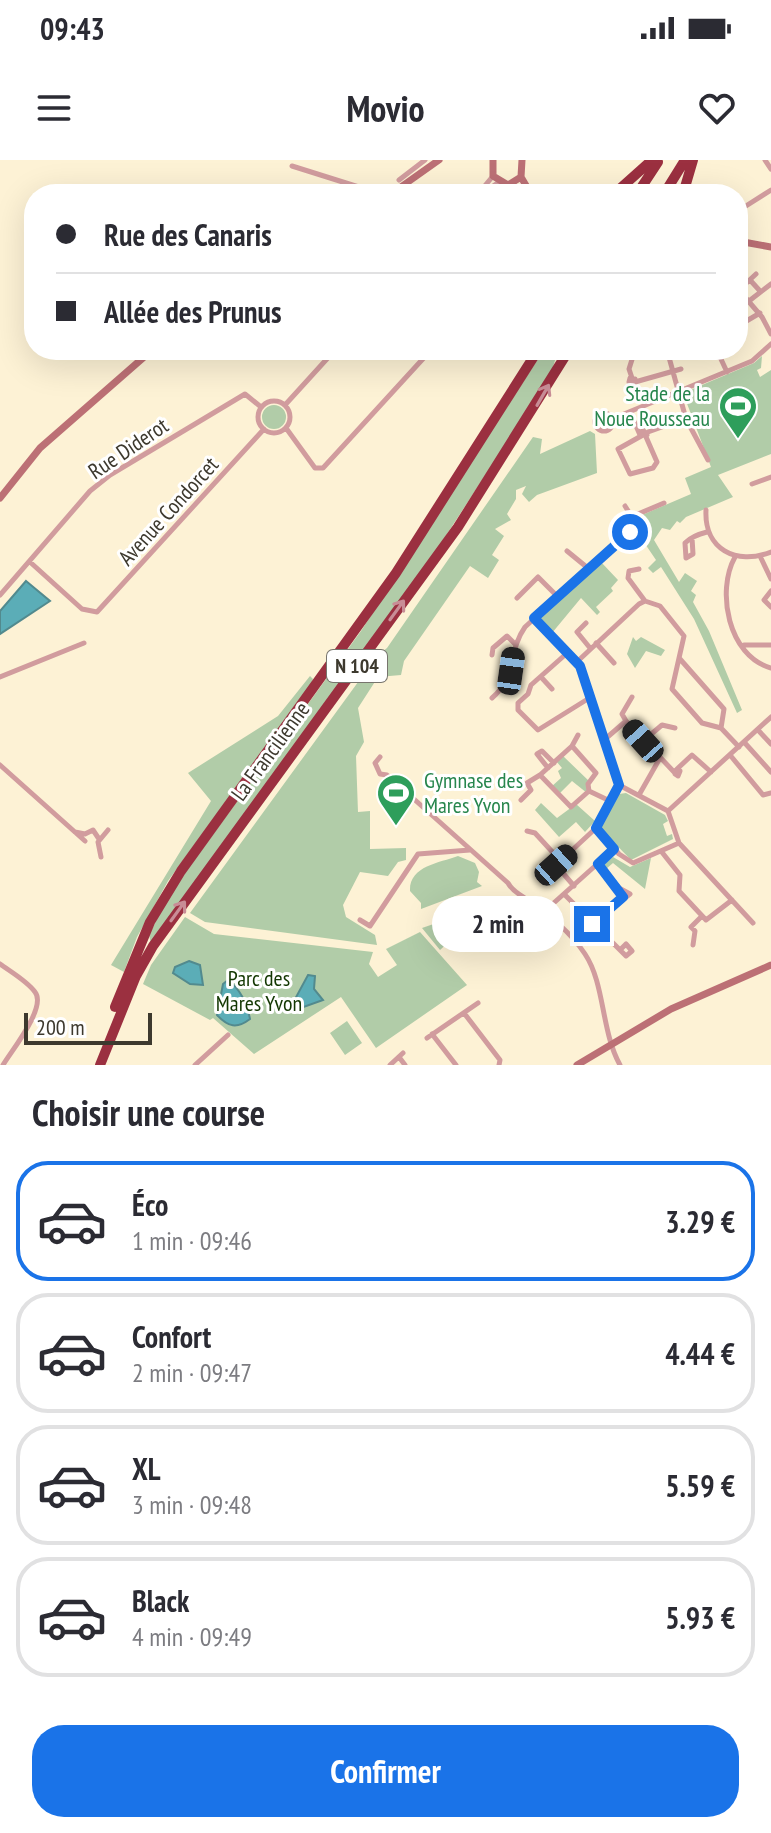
<!DOCTYPE html>
<html lang="fr">
<head>
<meta charset="utf-8">
<style>
  :root { --surface:#fff; --page:#f2f2f3; --text:#2b2b33; --muted:#7c7c81; --line:#e1e1e2; --accent:#1a73e8 }
  body { margin:0; font-family:"PT Sans Narrow",sans-serif; background:var(--page); color:var(--text); height:100vh; display:flex; flex-direction:column; font-size:30px; white-space:nowrap }
  * { box-sizing:border-box; margin:0 }
  p { font-size:26px; color:var(--muted) }
  .icon { flex:none; width:44px; height:44px; fill:none; stroke:currentColor; stroke-width:2; stroke-linecap:round; stroke-linejoin:round }
  .map { position:relative; height:905px; overflow:hidden }
  .drawer { display:flex; flex-direction:column; background:var(--surface); flex:1 }
  .drawer>* { flex:none }
  .hud { position:absolute; left:24px; top:24px; width:724px; height:176px; border-radius:32px; box-shadow:0 8px 32px #0002; display:grid; align-content:center; height:176px; padding:0 32px; background:var(--surface) }
  .scale { position:absolute; left:24px; bottom:20px; width:128px; box-sizing:border-box; padding-left:8px; border:4px solid #3d392e; border-top:0; font-size:22px; line-height:28px; white-space:nowrap; color:#3d392e; -webkit-text-stroke:6px #fff; paint-order:stroke }
  .end { position:absolute; width:36px; height:36px; margin:-18px; border:10px solid #1a73e8; background:#fff; box-shadow:0 0 0 4px #fff }
  .from { border-radius:50% }
  .bubble { position:absolute; height:56px; border-radius:28px; background:var(--surface); box-shadow:0 8px 32px #0002; font-size:26px; font-weight:800; line-height:56px; text-align:center }
  .car { position:absolute; width:24px; height:48px; margin:-24px -12px; border-radius:10px; box-shadow:0 0 6px 2px #0007; background:linear-gradient(#222 24%,#8ab4d8 0 40%,#222 0 76%,#8ab4d8 0 86%,#222 0) }
  .hud b { display:flex; align-items:center; gap:28px; height:76px; font-size:30px }
  .hud b+b { border-top:2px solid var(--line) }
  .hud i { width:20px; height:20px; background:var(--text) }
  ul { padding:0; list-style:none }
  li { display:flex; align-items:center; gap:24px; height:120px; margin:0 16px 12px; padding:0 16px; border:4px solid var(--line); border-radius:32px }
  li div { flex:1 }
  li b { display:block; font-size:30px }
  li em { font-style:normal; font-weight:800 }
  li.active { border-color:var(--accent) }
  li>.icon { width:72px; height:72px; stroke-width:1.5 }
  h2 { padding:0 32px; font-size:36px; line-height:96px }
  .button { display:flex; gap:16px; margin-top:auto; padding:16px 32px }
  .button a { flex:1; height:92px; border-radius:32px; background:var(--accent); color:#fff; font-size:32px; font-weight:800; line-height:92px; text-align:center }
  .status { display:flex; justify-content:space-between; align-items:center; height:56px; padding:0 40px; background:var(--surface); direction:ltr }
  .status svg { height:22px; fill:currentColor }
  header { display:flex; justify-content:space-between; align-items:center; height:104px; padding:0 32px; background:var(--surface); font-size:36px; font-weight:800 }
  .map>svg:first-child { display:block }
</style>
</head>
<body>
<div class="status"><b>09:43</b><svg viewBox="0 0 49 12"><path d="M0 12V9h3v3zM5 12V6h3v6zM10 12V3h3v9zM15 12V0h3v12zM26 1h20v11H26zM47 4h2v5h-2z"/></svg></div>
<header><svg class="icon" aria-label="menu" viewBox="0 0 24 24"><path d="M4 6h16M4 12h16M4 18h16"/></svg>Movio<svg class="icon" aria-label="heart" viewBox="0 0 24 24"><path d="M12 20l-8-8c-3-5 5-10 8-4 3-6 11-1 8 4z"/></svg></header>
<div class="map">
<svg width="771" height="905" viewBox="0 0 771 905">
  <rect width="100%" height="100%" fill="#fdf2d5"/>
  <path fill="#b1cca8" d="M 549,190 L 558,190 L 551,214 L 432,397 L 151,784 L 149,775 L 169,735 L 361,471 L 538,199 Z
    M 762,196 L 761,208 L 757,210 L 760,217 L 771,210 L 771,294 L 718,315 L 733,337 L 686,357 L 680,363 L 677,361 L 670,370 L 662,368 L 654,380 L 679,422 L 685,413 L 697,421 L 691,431 L 696,435 L 693,442 L 709,471 L 742,550 L 737,553 L 694,459 L 661,407 L 653,413 L 648,408 L 656,400 L 637,372 L 642,368 L 635,358 L 691,334 L 685,318 L 711,307 L 683,233 L 754,203 Z
    M262 257a12 12 0 1 1 24 0a12 12 0 1 1-24 0Z
    M 590,271 L 595,274 L 597,313 L 537,335 L 529,342 L 522,334 L 526,326 L 516,330 L 516,339 L 507,354 L 511,360 L 495,369 L 504,376 L 492,395 L 499,400 L 488,418 L 470,406 L 404,501 L 401,515 L 378,517 L 358,548 L 364,582 L 356,596 L 358,652 L 370,651 L 370,689 L 406,688 L 406,700 L 398,702 L 388,716 L 360,712 L 343,745 L 346,757 L 375,775 L 377,785 L 205,762 L 190,753 L 377,496 L 387,488 L 533,277 L 542,279 L 540,294 Z
    M 601,402 L 618,420 L 611,428 L 613,431 L 596,447 L 600,452 L 597,455 L 581,438 L 552,473 L 539,458 Z
    M 633,477 L 636,481 L 641,477 L 665,490 L 661,496 L 646,491 L 635,508 L 627,494 Z
    M 310,516 L 313,519 L 311,524 L 168,721 L 137,777 L 124,812 L 111,805 L 211,641 L 188,613 L 278,556 Z
    M 562,595 L 590,622 L 587,633 L 572,621 L 558,635 L 551,627 L 561,618 L 558,611 L 562,608 L 556,601 Z
    M 626,633 L 665,655 L 668,661 L 663,664 L 667,676 L 672,674 L 673,679 L 631,700 L 600,668 L 619,634 Z
    M 541,643 L 557,658 L 576,644 L 595,661 L 585,672 L 576,662 L 559,677 L 535,650 Z
    M 458,696 L 475,703 L 479,712 L 477,722 L 482,726 L 421,749 L 421,743 L 410,731 C 409,706 439,703 458,696 Z
    M 613,697 L 630,707 L 651,698 L 645,729 L 613,703 L 606,709 L 603,705 Z
    M 477,749 L 463,769 L 440,790 L 422,768 Z
    M 185,757 L 214,774 L 373,792 L 369,804 L 378,817 L 397,805 L 386,789 L 420,772 L 467,825 L 376,888 L 341,837 L 254,894 L 213,858 L 210,860 L 143,824 L 151,805 Z
    M 347,861 L 362,883 L 345,895 L 330,873 Z"/>
  <path fill="#5badb7" stroke="#528a8e" stroke-width="2" d="M 26,421 L 50,441 L 0,474 L 0,451 Z
    M 189,801 L 200,805 L 203,825 L 190,824 L 173,813 L 175,807 Z
    M 308,815 L 315,816 L 314,829 L 323,840 L 298,849 L 295,839 Z
    M 228,820 C 241,830 247,843 250,859 C 237,869 228,867 217,855 L 223,824 Z"/>
  <g fill="none" stroke-linecap="round" stroke-linejoin="round">
    <path stroke="#d19c9e" stroke-width="5" d="M 765,0 L 771,9
      M 292,6 L 381,34
      M 399,20 L 425,0
      M 483,33 L 499,22
      M 478,34 L 493,16
      M 738,51 L 771,30
      M 750,120 L 760,131
      M 738,129 L 762,157 L 771,174
      M 739,130 L 756,114
      M 749,141 L 771,124
      M 738,166 L 760,153
      M 667,190 L 686,259 L 708,300
      M 708,191 L 709,195 L 705,195 L 705,192 Z
      M 709,193 L 720,197 L 727,212
      M 630,218 L 635,219 L 634,223 L 629,222 Z
      M 632,218 L 629,209 L 635,190
      M 635,222 L 681,209
      M258 257a16 16 0 1 1 32 0a16 16 0 1 1-32 0Z
      M 285,245 L 335,190
      M 630,252 L 640,275
      M595 262a9 9 0 1 1 18 0a9 9 0 1 1-18 0Z
      M 612,259 L 752,201 L 771,184
      M 286,268 L 315,308 L 323,308 L 431,190
      M 648,272 L 662,267
      M 643,275 L 618,289 L 630,314 L 653,308 L 657,302 L 643,270 L 647,275
      M 752,324 L 771,317
      M 706,350 C 704,389 736,406 771,392
      M 631,357 L 664,343
      M 692,378 L 693,394 L 686,398 L 685,383 C 691,377 699,374 707,372
      M 567,391 L 589,409
      M 760,396 L 771,419
      M 735,397 C 716,431 728,496 771,508
      M 30,402 L 82,449 L 97,452 L 264,269
      M 639,409 L 629,411 L 628,418 L 645,441
      M 771,431 L 764,440 L 771,447
      M 0,435 L 90,331 L 110,315 L 245,234 L 261,247
      M 517,438 L 538,417 L 558,437
      M 534,459 L 575,501
      M 586,463 L 577,472 L 590,488
      M 596,483 L 614,503
      M 744,485 L 771,485
      M 566,494 L 531,525 L 528,534 L 518,543 L 518,550 L 538,570 L 591,537
      M 492,495 L 493,488 L 507,476 L 515,484
      M 580,499 L 639,444 L 645,441 L 660,446 L 684,476 L 672,529 L 702,563 L 721,568
      M 680,499 L 724,549 L 721,568
      M 580,506 L 619,625
      M 0,517 L 84,483
      M 541,517 L 552,529
      M 492,538 C 516,518 508,491 525,467 L 637,365 L 625,346
      M 626,561 L 674,612
      M 626,561 L 622,554 L 632,537
      M 721,568 L 739,587
      M 758,570 L 771,584
      M 604,580 L 626,561
      M 643,581 L 662,565 L 675,568
      M 744,582 L 771,612
      M 572,586 L 596,613 L 588,624 L 589,631 L 571,647 L 540,615 Z
      M 572,586 L 578,575
      M 730,595 L 763,635 L 771,633
      M 380,597 L 375,603 L 380,614 L 387,615 L 508,723 C 513,732 518,733 526,739 C 546,751 572,774 585,794 C 605,824 601,871 620,905
      M 0,605 L 85,681
      M 548,608 L 537,594 L 542,591 L 554,603
      M 677,609 L 692,595 L 711,612
      M 676,610 L 680,611 L 678,616 L 675,614 Z
      M 619,625 L 668,651 L 679,683 L 633,703 L 619,694 L 596,668 Z
      M 589,631 L 610,641
      M 639,635 L 660,598
      M 521,640 L 531,630 L 527,623 L 540,615
      M 668,651 L 771,557
      M 527,671 L 535,673 L 557,697 L 556,705 L 574,726
      M 75,672 L 85,674 L 93,670 L 99,679
      M 679,683 L 753,763
      M 661,691 L 680,715 L 679,731 L 706,760 L 732,740
      M 101,697 L 98,682 L 108,670
      M 556,705 L 596,668
      M 564,734 L 626,796 L 632,791 L 626,784 L 621,789
      M 547,749 L 614,689
      M 360,760 L 370,766 L 418,694 L 470,690
      M 592,764 L 630,734 L 619,728 L 598,704
      M 693,785 L 695,771 L 691,767 L 702,756
      M 0,804 C 11,812 27,821 35,832 C 47,847 12,890 3,905
      M 464,853 L 500,900 L 499,905
      M 432,874 L 456,905
      M 427,878 L 478,843
      M 399,897 L 405,905
      M 195,905 L 228,875
      M 390,905 L 403,893"/>
    <path stroke="#bc7075" stroke-width="7" d="M 493,0 L 493,16 L 508,25 L 521,17 L 522,0
      M 521,17 L 531,34
      M 391,34 L 439,0
      M 738,81 L 771,87
      M 0,338 L 40,288 L 152,190
      M 577,905 L 671,849 L 771,805"/>
    <path stroke="#9b3040" stroke-width="10" d="M 614,34 L 652,0
      M 637,34 L 658,2
      M 664,34 L 685,0
      M 683,34 L 693,0
      M 115,847 L 150,762 L 181,711 L 396,413 L 538,190
      M 100,905 L 136,816 L 153,786 L 458,367 L 569,190"/>
  </g>
  <defs><path id="oneway-shaft" d="M-6 0H5M1.5-3L5.5 0L1.5 3" fill="none" stroke-width="1.6" stroke-linecap="round" stroke-linejoin="round" transform="scale(2)"/></defs>
  <g stroke="#c88d96">
    <use href="#oneway-shaft" transform="translate(543 235) rotate(-60)"/>
    <use href="#oneway-shaft" transform="translate(397 450) rotate(-54)"/>
    <use href="#oneway-shaft" transform="translate(178 751) rotate(-54)"/>
  </g>
  <g fill="none" stroke-linecap="round" stroke-linejoin="round">
    <path stroke="#1a73e8" stroke-width="10" d="M 592,764 L 623,737 L 598,704 L 614,689 L 596,668 L 619,625 L 580,506 L 534,458 L 630,372"/>
  </g>
  <defs>
    <g id="stadium-pin" transform="scale(2)"><path d="M0 17L-7.5 6A9.5 9.5 0 1 1 7.5 6Z" fill="#2e9e5b" stroke="#fff"/><path d="M0-5a6.5 5 0 1 0 0 10a6.5 5 0 1 0 0-10ZM-3.5-1.8h7v3.6h-7Z" fill="#fff"/></g>
  </defs>
  <g fill-rule="evenodd">
    <use href="#stadium-pin" x="738" y="246"/>
    <use href="#stadium-pin" x="396" y="633"/>
  </g>
  <g text-anchor="middle" stroke-width="6" stroke-linejoin="round" paint-order="stroke">
    <rect fill="#fff" stroke="#77746d" stroke-width="2" x="327" y="490" width="60" height="32" rx="6"/>
    <g font-size="20" font-weight="bold" fill="#3d392e">
      <text x="357" y="513">N 104</text>
    </g>
    <g font-size="22" fill="#27864d" stroke="#fff" text-anchor="end">
      <text x="710" y="241">Stade de la<tspan x="710" dy="25">Noue Rousseau</tspan></text>
      <text x="424" y="628" text-anchor="start">Gymnase des<tspan x="424" dy="25">Mares Yvon</tspan></text>
    </g>
    <g font-size="22" fill="#3d392e" stroke="#fff">
      <text transform="translate(128 288) rotate(-34)" y="8">Rue Diderot</text>
      <text transform="translate(168 351) rotate(-48)" y="8">Avenue Condorcet</text>
      <text transform="translate(270 591) rotate(-54)" y="8">La Francilienne</text>
    </g>
    <g font-size="22" fill="#133702" stroke="#fff">
      <text x="259" y="826">Parc des<tspan x="259" dy="25">Mares Yvon</tspan></text>
    </g>
  </g>
</svg>
<div class="scale">200 m</div>
<i class="end from" style="left:630px;top:372px"></i>
<i class="end" style="left:592px;top:764px"></i>
<div class="bubble" style="left:432px;top:736px;width:132px">2 min</div>
<i class="car" style="left:511px;top:511px;rotate:8deg"></i>
<i class="car" style="left:643px;top:581px;rotate:318deg"></i>
<i class="car" style="left:556px;top:705px;rotate:48deg"></i>
<div class="hud">
<b><i class="from"></i>Rue des Canaris</b>
<b><i></i>Allée des Prunus</b>
</div>
</div>
<section class="drawer">
<h2>Choisir une course</h2>
<ul>
<li class="active"><svg class="icon" aria-label="car" viewBox="0 0 24 24"><path d="M5 17H2v-5l4-1 3-4h7l3 4 3 1v5h-3M9 17h6M6 11h13"/><circle cx="7" cy="17" r="2"/><circle cx="17" cy="17" r="2"/></svg><div><b>Éco</b><p>1 min · 09:46</p></div><em>3.29 €</em></li>
<li><svg class="icon" aria-label="car" viewBox="0 0 24 24"><path d="M5 17H2v-5l4-1 3-4h7l3 4 3 1v5h-3M9 17h6M6 11h13"/><circle cx="7" cy="17" r="2"/><circle cx="17" cy="17" r="2"/></svg><div><b>Confort</b><p>2 min · 09:47</p></div><em>4.44 €</em></li>
<li><svg class="icon" aria-label="car" viewBox="0 0 24 24"><path d="M5 17H2v-5l4-1 3-4h7l3 4 3 1v5h-3M9 17h6M6 11h13"/><circle cx="7" cy="17" r="2"/><circle cx="17" cy="17" r="2"/></svg><div><b>XL</b><p>3 min · 09:48</p></div><em>5.59 €</em></li>
<li><svg class="icon" aria-label="car" viewBox="0 0 24 24"><path d="M5 17H2v-5l4-1 3-4h7l3 4 3 1v5h-3M9 17h6M6 11h13"/><circle cx="7" cy="17" r="2"/><circle cx="17" cy="17" r="2"/></svg><div><b>Black</b><p>4 min · 09:49</p></div><em>5.93 €</em></li>
</ul>
<div class="button"><a>Confirmer</a></div>
</section>
</body>
</html>
